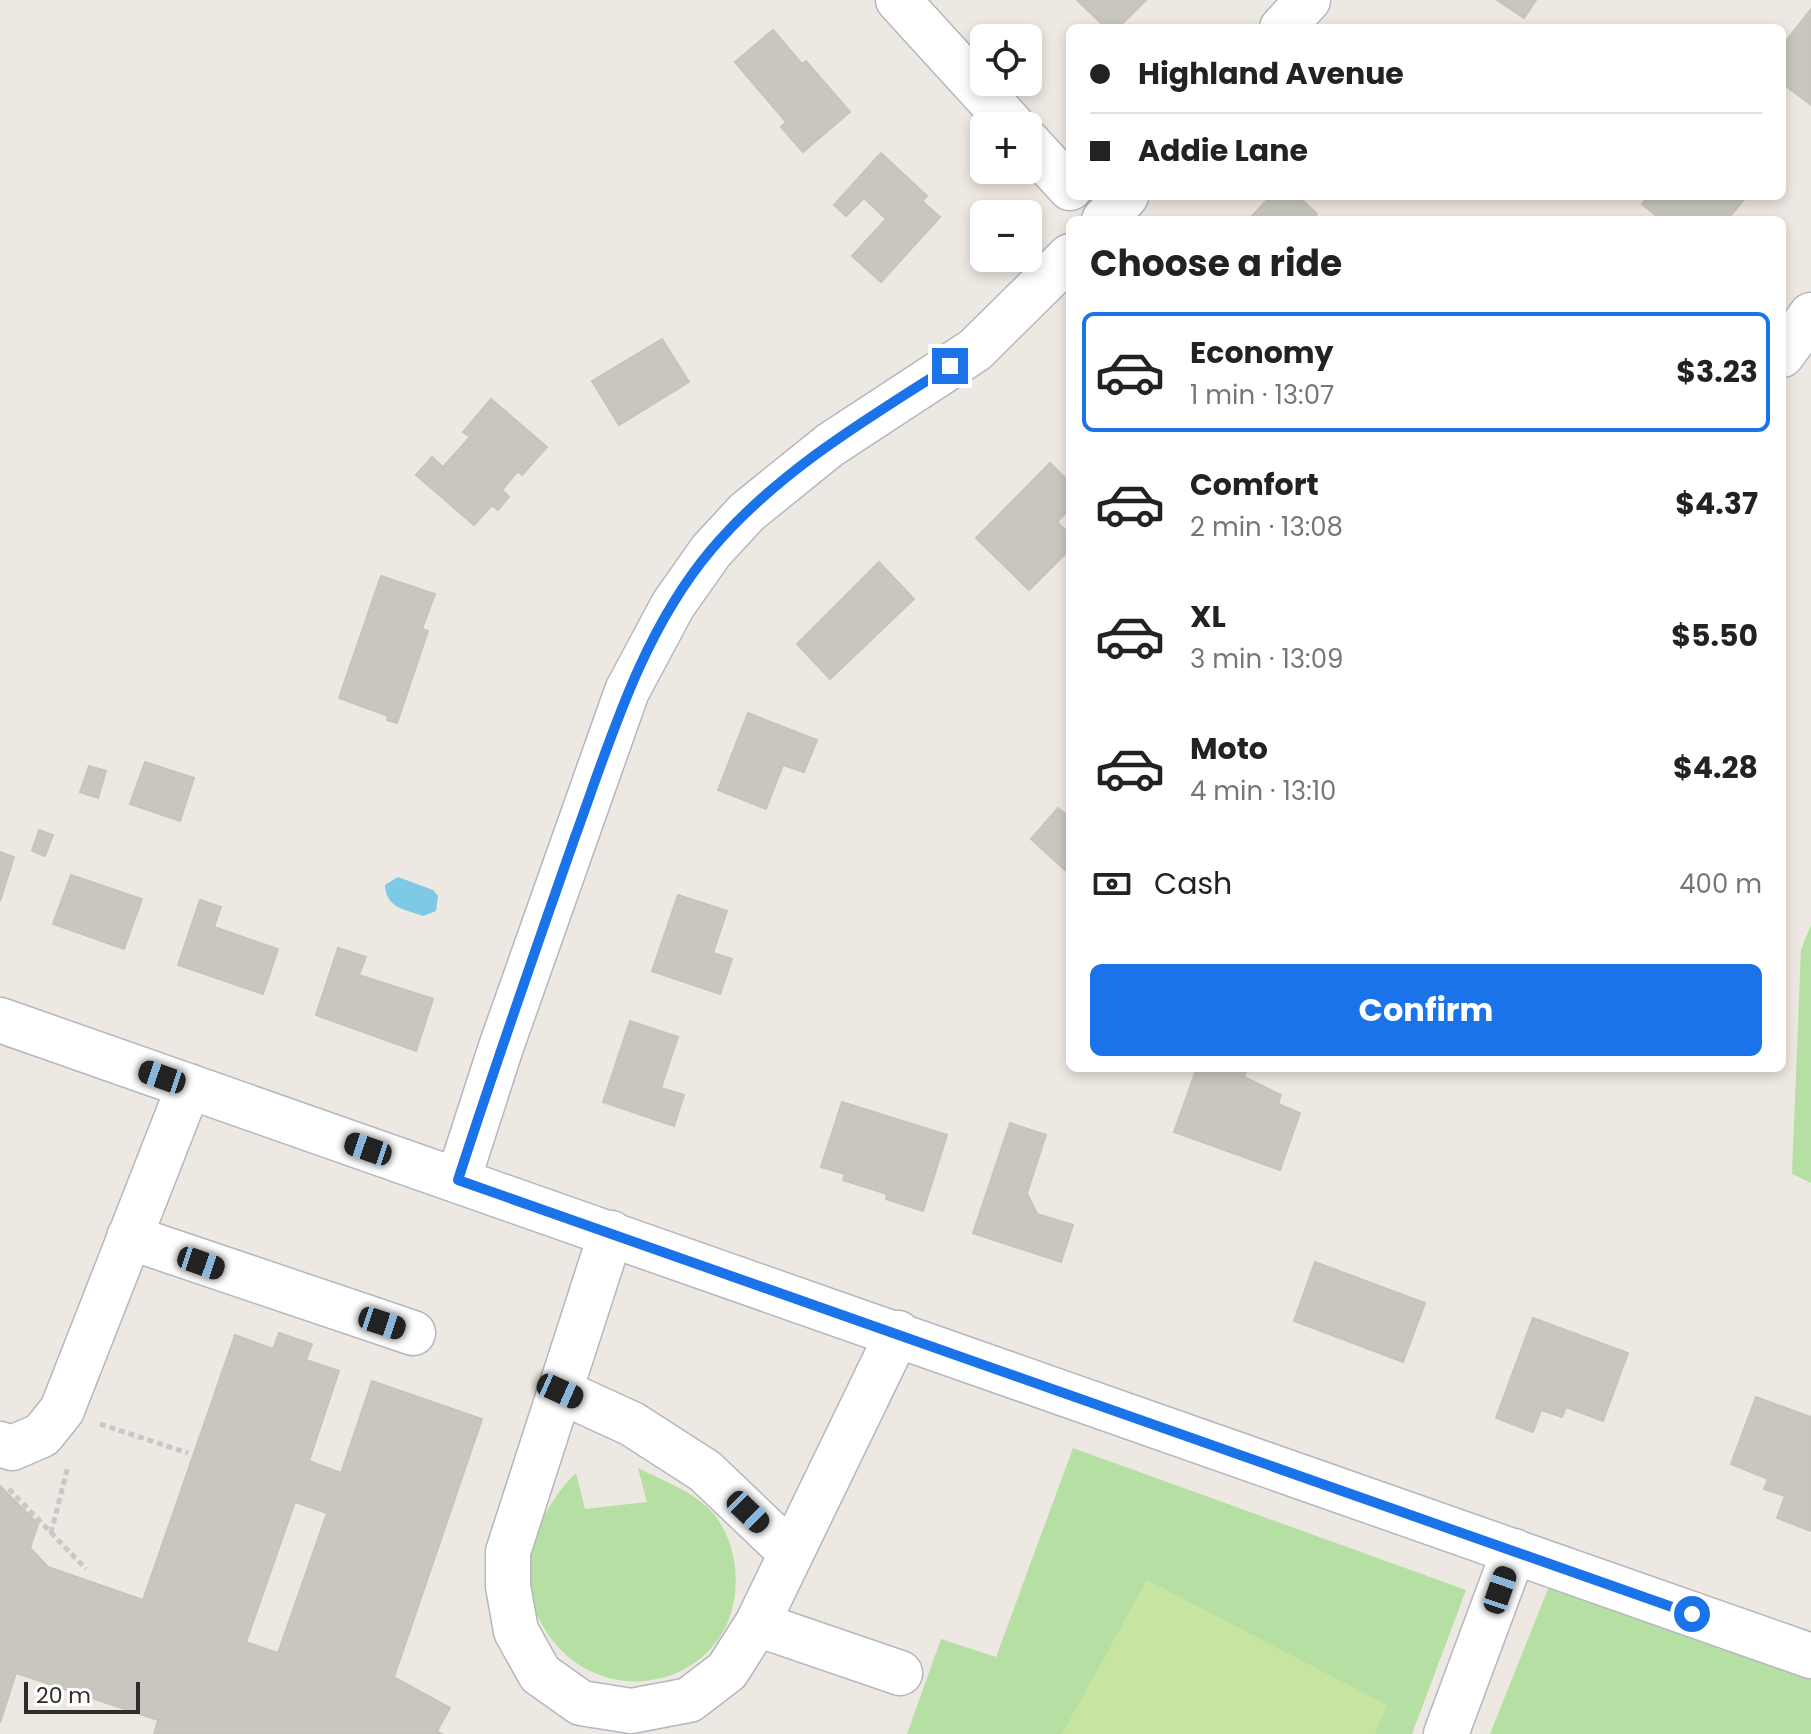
<!DOCTYPE html>
<html lang="en">
<head>
<meta charset="utf-8">
<style>
  :root { --surface:#fff; --page:#f6f6f6; --text:#222; --muted:#767676; --line:#e0e0e0; --accent:#1a73e8 }
  body { margin:0; font-family:Poppins,sans-serif; background:var(--page); color:var(--text); height:100vh; display:flex; flex-direction:column; font-size:30px; white-space:nowrap }
  * { box-sizing:border-box; margin:0 }
  p { font-size:26px; color:var(--muted) }
  .icon { flex:none; width:44px; height:44px; fill:none; stroke:currentColor; stroke-width:2; stroke-linecap:round; stroke-linejoin:round }
  .map { position:relative; flex:1; overflow:hidden }
  .drawer { position:absolute; left:1066px; top:216px; width:720px; height:856px; display:flex; flex-direction:column; background:var(--surface); border-radius:12px; box-shadow:0 4px 12px #0003 }
  .drawer>* { flex:none }
  .hud { position:absolute; left:1066px; top:24px; width:720px; height:176px; border-radius:12px; box-shadow:0 4px 12px #0003; display:grid; align-content:center; height:176px; padding:0 24px; background:var(--surface) }
  .controls { position:absolute; left:970px; top:24px; display:grid; gap:16px }
  .controls a { display:grid; place-items:center; width:72px; height:72px; border-radius:12px; background:var(--surface); box-shadow:0 4px 12px #0003; font-size:40px }
  .scale { position:absolute; left:24px; bottom:20px; width:116px; box-sizing:border-box; padding-left:8px; border:4px solid #2d2d2d; border-top:0; font-size:22px; line-height:28px; white-space:nowrap; color:#2d2d2d; -webkit-text-stroke:6px #fff; paint-order:stroke }
  .end { position:absolute; width:36px; height:36px; margin:-18px; border:10px solid #1a73e8; background:#fff; box-shadow:0 0 0 4px #fff }
  .from { border-radius:50% }
  .car { position:absolute; width:24px; height:48px; margin:-24px -12px; border-radius:10px; box-shadow:0 0 6px 2px #0007; background:linear-gradient(#222 24%,#8ab4d8 0 40%,#222 0 76%,#8ab4d8 0 86%,#222 0) }
  .hud b { display:flex; align-items:center; gap:28px; height:76px; font-size:30px }
  .hud b+b { border-top:2px solid var(--line) }
  .hud i { width:20px; height:20px; background:var(--text) }
  ul { padding:0; list-style:none }
  li { display:flex; align-items:center; gap:24px; height:120px; margin:0 16px 12px; padding:0 8px; border:4px solid transparent; border-radius:12px }
  li div { flex:1 }
  li b { display:block; font-size:30px }
  li em { font-style:normal; font-weight:700 }
  li.active { border-color:var(--accent) }
  li>.icon { width:72px; height:72px; stroke-width:1.5 }
  h2 { padding:0 24px; font-size:36px; line-height:96px }
  .pay { display:flex; align-items:center; gap:20px; height:88px; padding:0 24px; font-size:30px }
  .pay p { margin-inline-start:auto }
  .primary-button { display:flex; gap:16px; margin-top:auto; padding:16px 24px }
  .primary-button a { flex:1; height:92px; border-radius:12px; background:var(--accent); color:#fff; font-size:32px; font-weight:700; line-height:92px; text-align:center }
  .map>svg:first-child { display:block }
</style>
</head>
<body>
<div class="map">
<svg width="1811" height="1734" viewBox="0 0 1811 1734">
  <rect width="100%" height="100%" fill="#ede8e1"/>
  <path fill="#b6dfa3" d="M 1811,925 L 1811,1183 L 1792,1174 L 1801,949 Z
    M 1073,1448 L 1466,1590 L 1412,1734 L 907,1734 L 941,1639 L 996,1657 Z
    M 638,1468 C 660,1479 689,1490 707,1507 C 721,1519 731,1542 734,1560 C 755,1691 576,1734 530,1598 C 517,1558 547,1500 576,1473 L 585,1509 L 647,1502 Z
    M 1556,1569 L 1811,1658 L 1811,1734 L 1490,1734 Z"/>
  <path fill="#c7e5a0" d="M 1147,1580 L 1387,1705 L 1375,1734 L 1062,1734 Z"/>
  <path fill="#7ec9e6" d="M 398,877 L 433,890 L 438,896 L 436,911 L 423,916 C 404,909 386,908 385,885 Z"/>
  <path fill="#c9c6bf" stroke="#c9c4bb" stroke-width="2" fill-rule="evenodd" d="M 1146,0 L 1118,28 L 1106,28 L 1078,1 Z
    M 1497,0 L 1536,0 L 1524,18 Z
    M 1811,9 L 1811,105 L 1782,83 L 1782,46 Z
    M 773,30 L 802,64 L 806,61 L 850,112 L 803,152 L 781,127 L 786,122 L 735,62 Z
    M 881,153 L 927,196 L 922,201 L 940,217 L 881,282 L 852,256 L 886,219 L 864,198 L 846,216 L 834,205 Z
    M 1271,196 L 1298,196 L 1317,214 L 1311,220 L 1248,220 Z
    M 1649,196 L 1747,196 L 1727,220 L 1661,220 L 1642,204 Z
    M 662,339 L 689,382 L 619,425 L 592,381 Z
    M 491,399 L 547,447 L 522,475 L 518,471 L 502,490 L 509,497 L 498,510 L 492,505 L 474,525 L 416,475 L 432,457 L 443,467 L 470,437 L 463,432 Z
    M 1050,463 L 1070,483 L 1070,508 L 1057,522 L 1070,535 L 1070,549 L 1029,590 L 976,538 Z
    M 879,562 L 914,599 L 830,679 L 797,644 Z
    M 381,576 L 435,594 L 422,629 L 428,631 L 397,723 L 387,720 L 388,716 L 339,698 Z
    M 748,713 L 817,740 L 804,772 L 783,765 L 766,809 L 718,790 Z
    M 145,762 L 194,778 L 180,821 L 130,804 Z
    M 89,766 L 106,771 L 98,798 L 80,792 Z
    M 1058,808 L 1070,818 L 1070,864 L 1065,870 L 1031,839 Z
    M 39,830 L 53,835 L 45,856 L 32,851 Z
    M 0,852 L 14,857 L 0,901 Z
    M 71,875 L 142,899 L 124,949 L 53,924 Z
    M 678,895 L 727,911 L 713,953 L 732,959 L 720,994 L 652,971 Z
    M 200,900 L 221,907 L 214,927 L 278,949 L 263,994 L 178,965 Z
    M 338,948 L 366,957 L 359,975 L 433,999 L 416,1051 L 316,1015 Z
    M 630,1021 L 678,1037 L 661,1088 L 684,1095 L 674,1126 L 603,1102 Z
    M 1197,1068 L 1247,1068 L 1244,1077 L 1281,1095 L 1278,1104 L 1300,1113 L 1280,1170 L 1174,1132 Z
    M 842,1102 L 947,1135 L 923,1211 L 886,1199 L 887,1194 L 843,1180 L 845,1174 L 821,1167 Z
    M 1010,1123 L 1046,1135 L 1027,1193 L 1037,1214 L 1073,1225 L 1061,1262 L 973,1233 Z
    M 1315,1262 L 1425,1303 L 1403,1362 L 1294,1321 Z
    M 1533,1318 L 1628,1353 L 1603,1421 L 1566,1407 L 1562,1417 L 1541,1410 L 1533,1432 L 1496,1418 Z
    M 279,1333 L 312,1344 L 306,1360 L 339,1371 L 309,1461 L 341,1473 L 372,1381 L 482,1419 L 394,1677 L 450,1708 L 437,1731 L 442,1734 L 154,1734 L 158,1720 L 16,1673 L 0,1723 L 0,1486 L 38,1524 L 30,1548 L 48,1567 L 143,1600 L 235,1335 L 273,1349 ZM 295,1502 L 327,1513 L 278,1653 L 246,1642 Z
    M 1756,1397 L 1811,1417 L 1811,1531 L 1777,1518 L 1785,1496 L 1764,1489 L 1768,1479 L 1731,1464 Z"/>
  <g fill="none" stroke-linecap="round" stroke-linejoin="round">
    <g stroke="#b4b7bf" stroke-width="47">
      <path id="minor" d="M 898,0 L 1013,126
        M 1282,28 L 1308,0
        M 1028,142 L 1070,188
        M 1104,220 L 1126,196
        M 1782,355 L 1811,315
        M 0,1020 L 1811,1656
        M 458,1180 L 501,1047 L 627,691 L 673,605 L 711,551 L 747,512 L 830,445 L 975,350 L 1070,256
        M 611,1233 L 508,1552 L 508,1586 L 516,1631 L 540,1674 L 581,1703 L 631,1711 L 689,1700 L 727,1671 L 757,1624 L 898,1333
        M 129,1237 L 413,1333
        M 560,1391 L 632,1424 L 705,1471 L 791,1553
        M 0,1444 L 12,1448 L 42,1435 L 62,1410 L 189,1086
        M 757,1624 L 900,1673
        M 1446,1734 L 1514,1551"/>
    </g>
    <path stroke="#c8c8c8" stroke-width="5" stroke-dasharray="6 4" stroke-linecap="butt" d="M 100,1424 L 188,1453
      M 9,1489 L 86,1569
      M 51,1533 L 68,1466"/>
    <use href="#minor" stroke="#fff" stroke-width="44"/>
  </g>
  <g fill="none" stroke-linecap="round" stroke-linejoin="round">
    <path stroke="#1a73e8" stroke-width="10" d="M 950,366 C 866,419 776,473 711,550 C 642,632 611,738 575,837 C 535,951 495,1065 458,1180 L 1692,1614"/>
  </g>
</svg>
<div class="controls">
<a><svg class="icon" aria-label="locate" viewBox="0 0 24 24"><circle cx="12" cy="12" r="6"/><path d="M12 2v4M12 18v4M2 12h4M18 12h4"/></svg></a>
<a>+</a>
<a>−</a>
</div>
<div class="scale">20 m</div>
<i class="end from" style="left:1692px;top:1614px"></i>
<i class="end" style="left:950px;top:366px"></i>
<i class="car" style="left:162px;top:1077px;rotate:289deg"></i>
<i class="car" style="left:368px;top:1149px;rotate:289deg"></i>
<i class="car" style="left:201px;top:1263px;rotate:109deg"></i>
<i class="car" style="left:382px;top:1323px;rotate:108deg"></i>
<i class="car" style="left:560px;top:1391px;rotate:114deg"></i>
<i class="car" style="left:748px;top:1512px;rotate:134deg"></i>
<i class="car" style="left:1500px;top:1590px;rotate:19deg"></i>
<div class="hud">
<b><i class="from"></i>Highland Avenue</b>
<b><i></i>Addie Lane</b>
</div>
<section class="drawer">
<h2>Choose a ride</h2>
<ul>
<li class="active"><svg class="icon" aria-label="car" viewBox="0 0 24 24"><path d="M5 17H2v-5l4-1 3-4h7l3 4 3 1v5h-3M9 17h6M6 11h13"/><circle cx="7" cy="17" r="2"/><circle cx="17" cy="17" r="2"/></svg><div><b>Economy</b><p>1 min · 13:07</p></div><em>$3.23</em></li>
<li><svg class="icon" aria-label="car" viewBox="0 0 24 24"><path d="M5 17H2v-5l4-1 3-4h7l3 4 3 1v5h-3M9 17h6M6 11h13"/><circle cx="7" cy="17" r="2"/><circle cx="17" cy="17" r="2"/></svg><div><b>Comfort</b><p>2 min · 13:08</p></div><em>$4.37</em></li>
<li><svg class="icon" aria-label="car" viewBox="0 0 24 24"><path d="M5 17H2v-5l4-1 3-4h7l3 4 3 1v5h-3M9 17h6M6 11h13"/><circle cx="7" cy="17" r="2"/><circle cx="17" cy="17" r="2"/></svg><div><b>XL</b><p>3 min · 13:09</p></div><em>$5.50</em></li>
<li><svg class="icon" aria-label="car" viewBox="0 0 24 24"><path d="M5 17H2v-5l4-1 3-4h7l3 4 3 1v5h-3M9 17h6M6 11h13"/><circle cx="7" cy="17" r="2"/><circle cx="17" cy="17" r="2"/></svg><div><b>Moto</b><p>4 min · 13:10</p></div><em>$4.28</em></li>
</ul>
<div class="pay"><svg class="icon" aria-label="cash" viewBox="0 0 24 24"><path d="M3 7h18v10H3z"/><circle cx="12" cy="12" r="2"/></svg>Cash<p>400 m</p></div>
<div class="primary-button"><a>Confirm</a></div>
</section>
</div>
</body>
</html>
